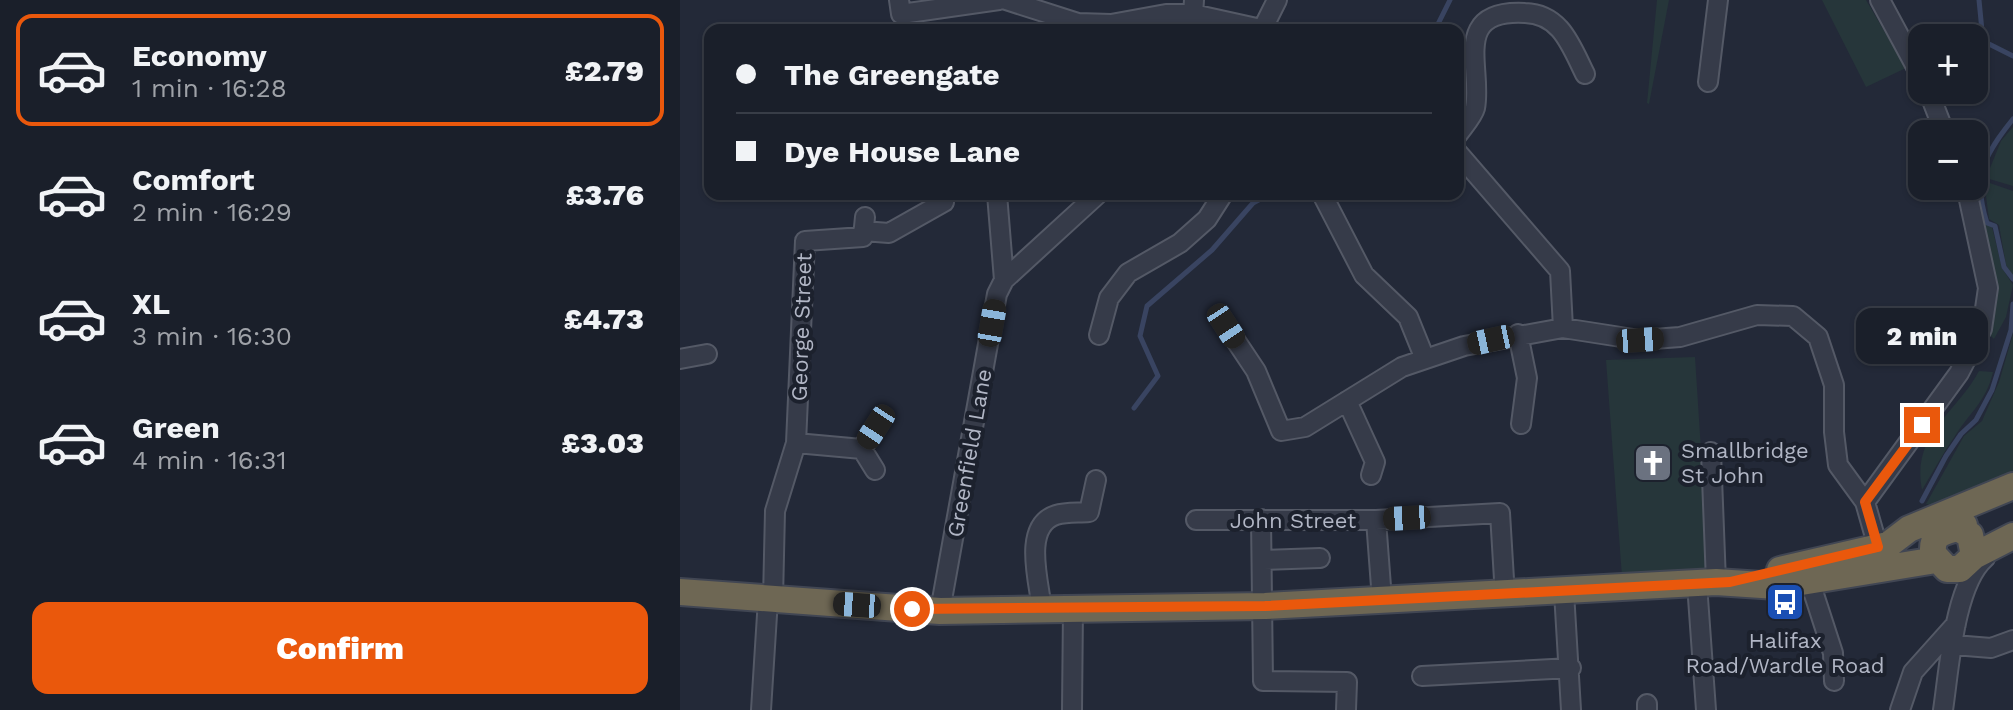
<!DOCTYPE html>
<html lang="en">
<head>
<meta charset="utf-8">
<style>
  :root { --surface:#1a1f2a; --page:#232732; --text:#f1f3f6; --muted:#9fa2a8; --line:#383d47; --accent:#ea580c }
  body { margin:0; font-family:"Work Sans",sans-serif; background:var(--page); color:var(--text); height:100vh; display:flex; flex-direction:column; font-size:30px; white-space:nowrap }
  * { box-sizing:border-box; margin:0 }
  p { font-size:26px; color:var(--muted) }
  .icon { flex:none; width:44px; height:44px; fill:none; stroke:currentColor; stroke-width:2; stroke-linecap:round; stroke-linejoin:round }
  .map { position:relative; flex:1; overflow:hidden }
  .details { display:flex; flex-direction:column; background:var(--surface); width:680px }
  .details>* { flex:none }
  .top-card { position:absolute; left:24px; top:24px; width:760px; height:176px; border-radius:16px; box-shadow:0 2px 6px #0004,0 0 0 2px var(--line); display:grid; align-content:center; height:176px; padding:0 32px; background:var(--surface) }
  .tools { position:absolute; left:1228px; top:24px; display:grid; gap:16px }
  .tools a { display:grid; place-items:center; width:80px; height:80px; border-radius:16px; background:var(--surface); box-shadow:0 2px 6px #0004,0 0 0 2px var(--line); font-size:40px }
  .end { position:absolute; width:36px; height:36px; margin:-18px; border:10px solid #ea580c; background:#fff; box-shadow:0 0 0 4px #fff }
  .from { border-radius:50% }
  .bubble { position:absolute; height:56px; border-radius:16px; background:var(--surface); box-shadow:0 2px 6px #0004,0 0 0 2px var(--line); font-size:26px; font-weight:800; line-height:56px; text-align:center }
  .car { position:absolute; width:24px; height:48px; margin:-24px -12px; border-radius:10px; box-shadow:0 0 6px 2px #0007; background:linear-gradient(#222 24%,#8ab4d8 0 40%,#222 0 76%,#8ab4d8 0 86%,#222 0) }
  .top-card b { display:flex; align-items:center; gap:28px; height:76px; font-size:30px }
  .top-card b+b { border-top:2px solid var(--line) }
  .top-card i { width:20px; height:20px; background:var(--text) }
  ul { padding:14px 0 0; list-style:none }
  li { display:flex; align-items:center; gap:24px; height:112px; margin:0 16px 12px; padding:0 16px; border:4px solid transparent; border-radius:16px }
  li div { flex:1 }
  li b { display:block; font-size:30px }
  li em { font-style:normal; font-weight:800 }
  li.active { border-color:var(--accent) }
  li>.icon { width:72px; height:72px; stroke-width:1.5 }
  .button { display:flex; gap:16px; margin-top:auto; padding:16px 32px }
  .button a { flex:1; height:92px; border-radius:16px; background:var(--accent); color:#fff; font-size:32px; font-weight:800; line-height:92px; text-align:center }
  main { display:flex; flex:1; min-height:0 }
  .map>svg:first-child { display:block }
</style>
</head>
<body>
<main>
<section class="details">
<ul>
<li class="active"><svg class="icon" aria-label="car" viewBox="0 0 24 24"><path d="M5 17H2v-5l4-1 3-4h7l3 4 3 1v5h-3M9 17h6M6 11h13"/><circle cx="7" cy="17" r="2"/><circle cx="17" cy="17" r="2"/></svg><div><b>Economy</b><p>1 min · 16:28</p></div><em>£2.79</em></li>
<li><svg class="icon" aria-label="car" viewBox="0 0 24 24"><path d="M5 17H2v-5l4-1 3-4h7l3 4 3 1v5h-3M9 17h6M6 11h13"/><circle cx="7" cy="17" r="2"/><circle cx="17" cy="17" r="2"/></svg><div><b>Comfort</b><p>2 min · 16:29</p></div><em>£3.76</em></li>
<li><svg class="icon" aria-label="car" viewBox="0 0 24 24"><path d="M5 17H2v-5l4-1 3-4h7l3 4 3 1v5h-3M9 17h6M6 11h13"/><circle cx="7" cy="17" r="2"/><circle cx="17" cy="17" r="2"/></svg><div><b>XL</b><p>3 min · 16:30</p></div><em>£4.73</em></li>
<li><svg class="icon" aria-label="car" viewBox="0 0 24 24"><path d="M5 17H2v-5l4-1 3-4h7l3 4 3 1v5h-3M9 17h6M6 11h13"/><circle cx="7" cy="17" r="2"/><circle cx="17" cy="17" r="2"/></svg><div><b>Green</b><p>4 min · 16:31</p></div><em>£3.03</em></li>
</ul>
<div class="button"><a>Confirm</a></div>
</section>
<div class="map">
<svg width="1333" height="710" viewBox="0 0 1333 710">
  <rect width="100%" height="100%" fill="#232938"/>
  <path fill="#26363a" d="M 977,0 L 989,0 L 969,104 L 967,103 Z
    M 1142,0 L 1186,0 L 1226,68 L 1186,87 Z
    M 1333,127 L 1333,186 L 1306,178 L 1321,141 Z
    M 1294,181 L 1299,181 L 1297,195 L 1306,224 L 1312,227 L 1322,268 L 1333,285 L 1326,317 L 1314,339 L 1310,335 L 1318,293 L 1292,186 Z
    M 1304,181 L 1333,191 L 1333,276 L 1326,265 L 1319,225 L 1309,219 Z
    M 1333,334 L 1333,476 L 1264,508 L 1246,504 L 1284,436 L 1302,421 L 1319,382 Z
    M 1015,357 L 1029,574 L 942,577 L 926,360 Z
    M 1299,371 L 1313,372 C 1306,402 1290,412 1275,436 C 1263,453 1253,472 1242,490 C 1231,434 1276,414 1299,371 Z"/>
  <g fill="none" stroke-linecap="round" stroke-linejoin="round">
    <path stroke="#394461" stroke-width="5" d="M 1299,0 L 1303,41 L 1333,56
      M 755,30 L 770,0
      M 1333,119 C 1304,155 1292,177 1307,223 L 1315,226 L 1324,267 L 1333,279
      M 454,408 L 478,376 L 460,336 L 467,306 L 532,250 L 573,203 L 590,194
      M 1242,501 L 1266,456 L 1281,434 L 1296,420 L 1312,390 L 1331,330 L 1333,304"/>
    <g stroke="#545966" stroke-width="22">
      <path id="minor" d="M 219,0 L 221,14 L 319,0
        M 326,0 L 398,23 L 431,24 L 486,14 L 513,14 L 581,29
        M 1200,0 L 1242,78
        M 512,30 L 514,0
        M 582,30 L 597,0
        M 1028,82 L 1038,0
        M 1248,90 L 1265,134
        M 778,134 C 783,127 793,116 795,108 C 803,69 770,9 845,13 C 881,14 891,46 905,74
        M 778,153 L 880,271 L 883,328
        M 317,194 L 324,280
        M 642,194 L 684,275 L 728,317 L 745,359
        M 183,231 L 209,233 L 264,202
        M 546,326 L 576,371 L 601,431 L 625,427 L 722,367 L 784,346 L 883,328 L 960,340 L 1000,337 L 1077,315 L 1113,316 L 1138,337 L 1154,385 L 1154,432 L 1158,465 L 1185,502
        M 838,334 L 847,378 L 841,424
        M 419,335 L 429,298 L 448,273 L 500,243 L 527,219 L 543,194
        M 0,359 L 27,354
        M 667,401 L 695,462 L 691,475
        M 116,443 L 182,449 L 195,470
        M 182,449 L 196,427
        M 1031,452 L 1036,582
        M 581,519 L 583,681 L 667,682 L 666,710
        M 516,520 L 696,520 L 820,513 L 825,596
        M 696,520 L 702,600
        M 1201,558 L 1185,502 L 1279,373 L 1302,329 L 1308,288 L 1286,186
        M 584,560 L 640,558
        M 1130,582 L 1153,653 L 1154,681
        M 1017,584 L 1026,710
        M 884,592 L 891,710
        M 93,599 L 95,511 L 116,443 L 125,241 L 183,237 L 185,217
        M 362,609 C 359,582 342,526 376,515 C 386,512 398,513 409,512 L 416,480
        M 260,611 L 317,294 L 324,280 L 418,194
        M 1274,645 L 1311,648 L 1333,640
        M 742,676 L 891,668
        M 967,704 L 967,710
        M 81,710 L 88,599
        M 392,710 L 393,608
        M 1220,710 L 1233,672 L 1276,624
        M 1263,710 C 1269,671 1274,585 1305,558"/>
    </g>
    <g stroke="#414653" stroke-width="30">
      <path id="highway" d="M 1278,528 L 1290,535 L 1294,556 L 1280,569 L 1267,569 L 1253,554 C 1251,529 1268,533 1284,525
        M 1294,556 L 1333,536
        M 1100,570 L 1208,545 L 1229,529 L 1333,486
        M 0,592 L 260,611 L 585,606 L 1036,582 L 1097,586 L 1256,560"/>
    </g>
    <use href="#minor" stroke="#363b49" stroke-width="18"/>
    <use href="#highway" stroke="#6e6754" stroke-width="26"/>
  </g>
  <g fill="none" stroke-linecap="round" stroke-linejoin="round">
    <path stroke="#ea580c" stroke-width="10" d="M 232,609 L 585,606 L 1050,582 L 1198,547 L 1185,502 L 1242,425"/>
  </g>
  <defs>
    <g id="church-square" transform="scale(2)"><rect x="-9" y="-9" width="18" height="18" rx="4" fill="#6b7280" stroke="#1c212d"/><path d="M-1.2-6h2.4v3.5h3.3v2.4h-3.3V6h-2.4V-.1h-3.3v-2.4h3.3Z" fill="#fff"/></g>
    <g id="bus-square" transform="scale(2)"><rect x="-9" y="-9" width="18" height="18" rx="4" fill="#1a4fb4" stroke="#1c212d"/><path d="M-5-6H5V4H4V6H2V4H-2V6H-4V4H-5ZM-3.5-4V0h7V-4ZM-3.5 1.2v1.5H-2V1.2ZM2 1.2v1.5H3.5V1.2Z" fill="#fff"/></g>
  </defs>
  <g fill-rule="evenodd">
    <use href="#church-square" x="973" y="463"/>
    <use href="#bus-square" x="1105" y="602"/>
  </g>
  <g text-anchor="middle" stroke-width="8" stroke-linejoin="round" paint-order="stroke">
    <g font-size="22" fill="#b1b6c5" stroke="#1c212d">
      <text transform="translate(121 327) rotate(-88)" y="8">George Street</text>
      <text transform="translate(289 453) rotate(-80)" y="8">Greenfield Lane</text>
      <text x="613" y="528">John Street</text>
    </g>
    <g font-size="22" fill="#b1b6c5" stroke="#1c212d" text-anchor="start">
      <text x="1001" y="458">Smallbridge<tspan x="1001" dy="25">St John</tspan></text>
      <text x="1105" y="648" text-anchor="middle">Halifax<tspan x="1105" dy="25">Road/Wardle Road</tspan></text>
    </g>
  </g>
</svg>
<div class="tools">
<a>+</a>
<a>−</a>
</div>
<i class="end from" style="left:232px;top:609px"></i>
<i class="end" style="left:1242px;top:425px"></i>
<div class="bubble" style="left:1176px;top:308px;width:132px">2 min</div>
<i class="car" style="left:312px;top:323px;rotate:10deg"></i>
<i class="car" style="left:546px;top:326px;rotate:147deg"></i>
<i class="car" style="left:811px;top:340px;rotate:258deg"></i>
<i class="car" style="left:960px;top:340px;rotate:86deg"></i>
<i class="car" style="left:196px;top:427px;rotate:213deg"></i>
<i class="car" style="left:727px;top:518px;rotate:267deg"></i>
<i class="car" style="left:177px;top:605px;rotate:274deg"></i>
<div class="top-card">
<b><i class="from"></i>The Greengate</b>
<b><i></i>Dye House Lane</b>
</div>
</div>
</main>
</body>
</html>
